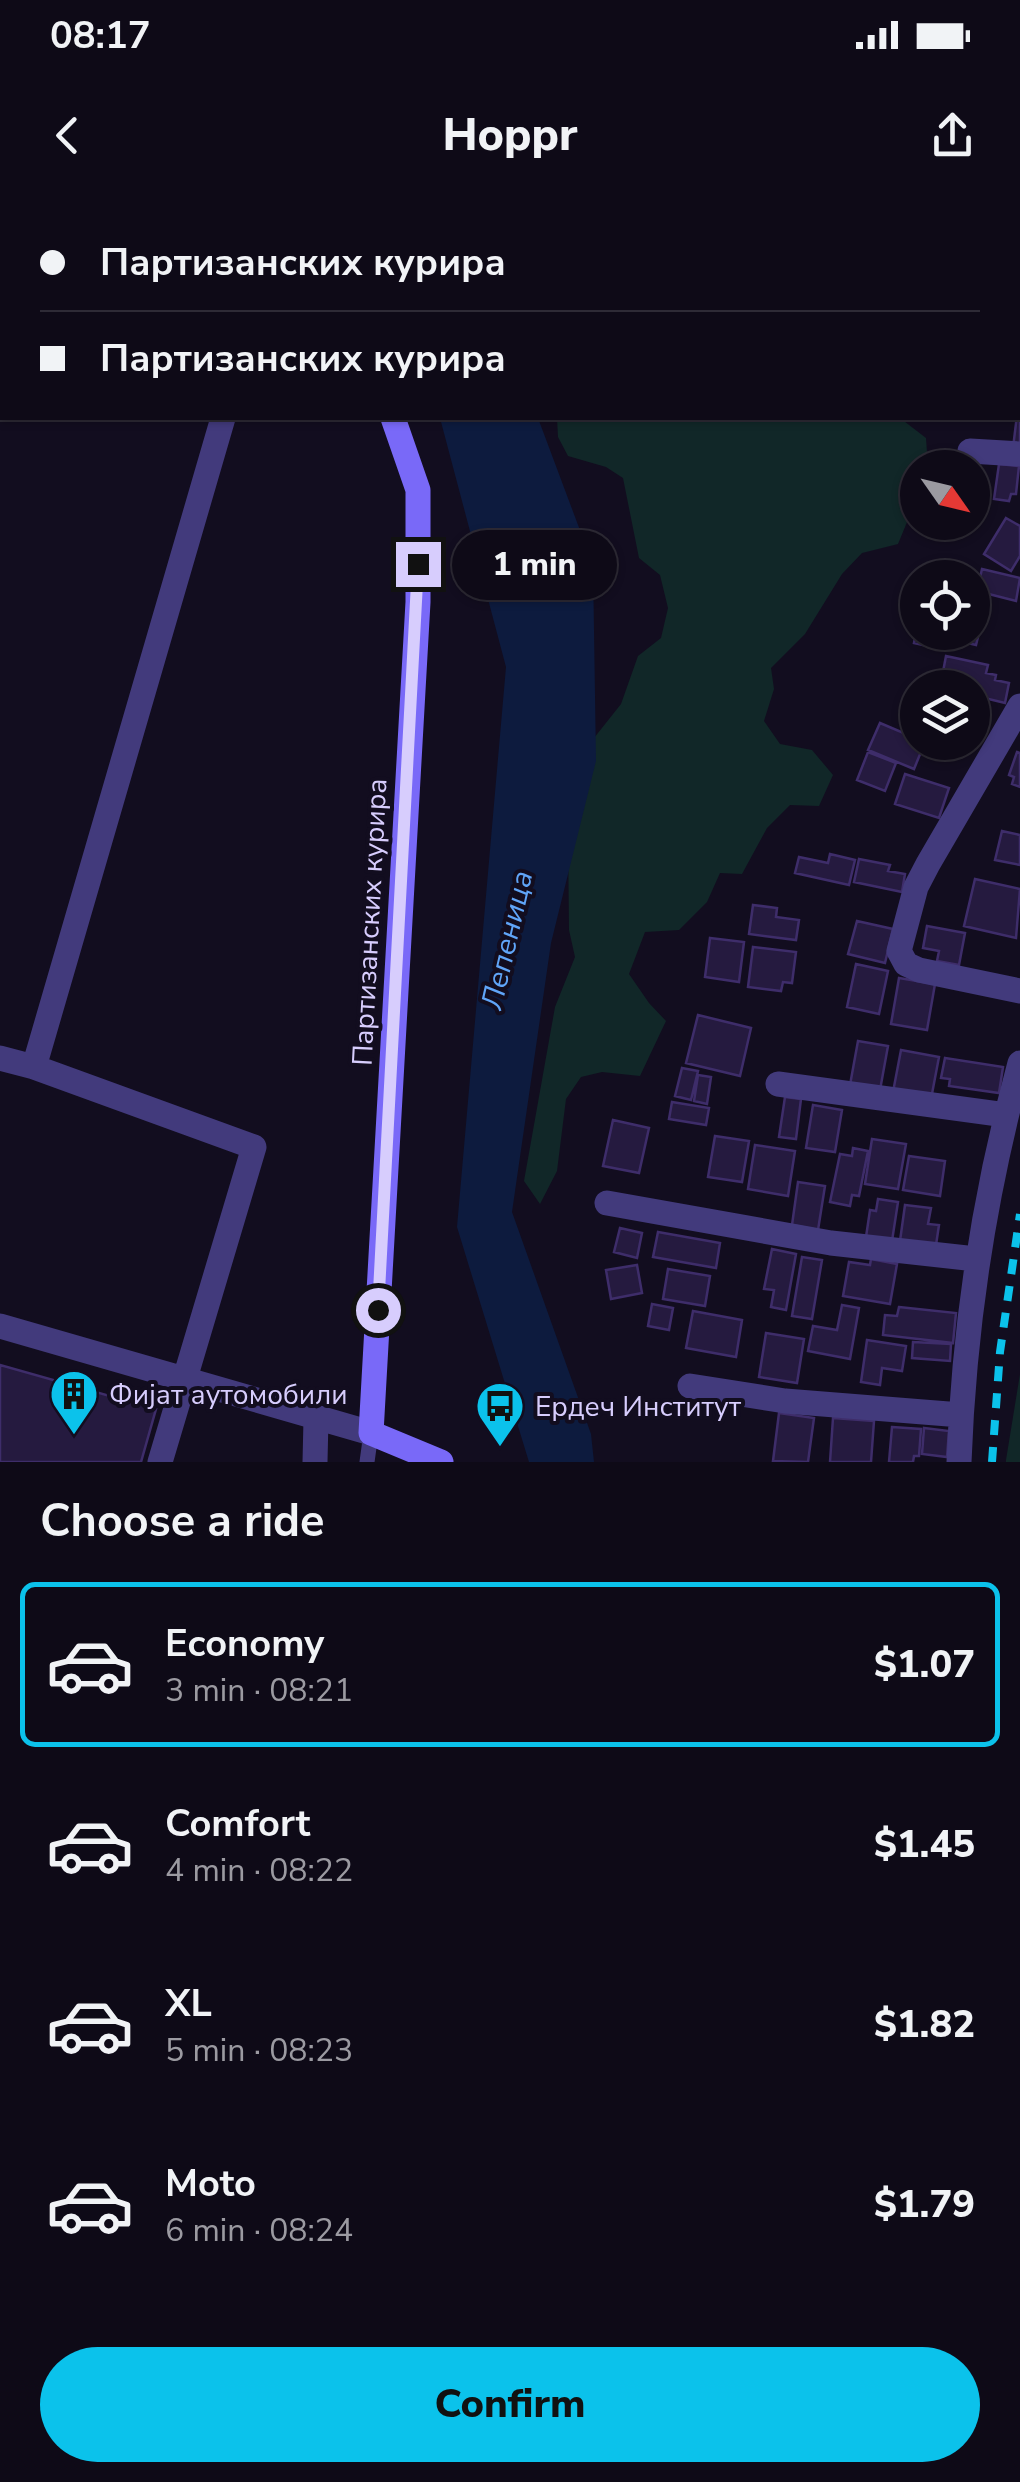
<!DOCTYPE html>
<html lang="en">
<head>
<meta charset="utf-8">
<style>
  :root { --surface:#0e0a17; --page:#1c1824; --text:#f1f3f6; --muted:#9b9aa1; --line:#2e2b36; --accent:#0bc2eb }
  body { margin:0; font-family:"Nunito Sans",sans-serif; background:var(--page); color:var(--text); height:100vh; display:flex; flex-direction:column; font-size:38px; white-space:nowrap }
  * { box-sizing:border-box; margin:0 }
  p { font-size:32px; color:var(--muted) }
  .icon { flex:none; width:55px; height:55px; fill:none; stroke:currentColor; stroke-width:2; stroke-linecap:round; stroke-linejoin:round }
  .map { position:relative; height:1262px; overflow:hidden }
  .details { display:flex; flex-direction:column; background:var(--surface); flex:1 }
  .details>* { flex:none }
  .hud { position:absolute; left:0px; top:0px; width:1020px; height:220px; box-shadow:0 2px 8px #0004,0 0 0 2px var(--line); display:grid; align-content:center; height:220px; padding:0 40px; background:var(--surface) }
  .needle { width:65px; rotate:124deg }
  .fabs { position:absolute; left:900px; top:250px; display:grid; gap:20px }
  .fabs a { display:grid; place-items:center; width:90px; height:90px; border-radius:50%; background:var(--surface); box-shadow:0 2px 8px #0004,0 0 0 2px var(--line); font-size:50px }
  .end { position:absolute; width:45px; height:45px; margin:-22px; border:12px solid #d7cdfd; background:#111; box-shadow:0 0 0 5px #111 }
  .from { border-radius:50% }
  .bubble { position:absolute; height:70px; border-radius:35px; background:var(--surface); box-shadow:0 2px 8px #0004,0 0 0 2px var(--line); font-size:32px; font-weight:800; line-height:70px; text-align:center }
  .hud b { display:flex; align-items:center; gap:35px; height:95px; font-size:38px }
  .hud b+b { border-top:2px solid var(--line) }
  .hud i { width:25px; height:25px; background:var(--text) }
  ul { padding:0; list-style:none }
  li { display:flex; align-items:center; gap:30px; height:165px; margin:0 20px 15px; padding:0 20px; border:5px solid transparent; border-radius:15px }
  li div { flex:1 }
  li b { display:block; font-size:38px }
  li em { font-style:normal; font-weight:800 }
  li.active { border-color:var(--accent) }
  li>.icon { width:90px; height:90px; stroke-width:1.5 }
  h2 { padding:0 40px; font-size:45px; line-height:120px }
  .action { display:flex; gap:20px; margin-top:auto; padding:20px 40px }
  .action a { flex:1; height:115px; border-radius:60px; background:var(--accent); color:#111; font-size:40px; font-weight:800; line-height:115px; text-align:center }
  .status { display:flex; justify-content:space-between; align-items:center; height:70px; padding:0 50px; background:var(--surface); direction:ltr }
  .status svg { height:28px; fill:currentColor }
  header { display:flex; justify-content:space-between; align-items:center; height:130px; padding:0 40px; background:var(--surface); font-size:45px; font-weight:800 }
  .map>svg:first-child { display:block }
</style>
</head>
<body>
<div class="status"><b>08:17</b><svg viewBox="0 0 49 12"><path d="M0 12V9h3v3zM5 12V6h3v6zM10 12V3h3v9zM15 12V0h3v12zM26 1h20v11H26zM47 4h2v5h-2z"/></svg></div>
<header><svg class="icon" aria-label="back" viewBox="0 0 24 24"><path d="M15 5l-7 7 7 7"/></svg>Hoppr<svg class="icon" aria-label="share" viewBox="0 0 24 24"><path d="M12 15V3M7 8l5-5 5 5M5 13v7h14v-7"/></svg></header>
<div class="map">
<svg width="1020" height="1262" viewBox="0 0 1020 1262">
  <rect width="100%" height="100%" fill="#120d1f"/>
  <path fill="#112728" d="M 557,218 L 900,218 L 926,238 L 928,267 L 918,268 L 917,298 L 898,344 L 862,353 L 842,374 L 805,434 L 771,468 L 774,489 L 764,521 L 780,544 L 812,550 L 833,575 L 819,606 L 790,605 L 767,628 L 742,674 L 720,673 L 707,702 L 679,730 L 645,732 L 629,774 L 649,803 L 666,821 L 640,876 L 602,872 L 581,877 L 566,899 L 557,971 L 540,1004 L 524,981 L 555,807 L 575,757 L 569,730 L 568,632 L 594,538 L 621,504 L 638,456 L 661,438 L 668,408 L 660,375 L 639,358 L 623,278 L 606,267 L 568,256 L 558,237 Z
    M 1020,1174 L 1020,1262 L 1006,1262 L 1006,1260 Z"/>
  <path fill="#0d1b3e" d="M 440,218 L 538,218 L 593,365 L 596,561 L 551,743 L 512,1012 L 591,1234 L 594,1262 L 529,1262 L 457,1027 L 506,467 Z"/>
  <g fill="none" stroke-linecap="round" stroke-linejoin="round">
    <path stroke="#0d1b3e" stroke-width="8" d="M 738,2 L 744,0"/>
  </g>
  <path fill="#251a3f" stroke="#3e2d6a" stroke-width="2.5" d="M 504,0 L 585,0 L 586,2 L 504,2 Z
    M 1018,207 L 1020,207 L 1020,248 L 1013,248 Z
    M 999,264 L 1019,266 L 1016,294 L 1011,294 L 1009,301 L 994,299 Z
    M 1006,318 L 1020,326 L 1020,356 L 1011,371 L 984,354 Z
    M 982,369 L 1020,378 L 1016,401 L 977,391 Z
    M 972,415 L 983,417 L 976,445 L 946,438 L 948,432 L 972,432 Z
    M 916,432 L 943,438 L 941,449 L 914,443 Z
    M 946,456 L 988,465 L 986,473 L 996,475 L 995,480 L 1009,483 L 1005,503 L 972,495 L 972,488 L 958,488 L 959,481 L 942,477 Z
    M 880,523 L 918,539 L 918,542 L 925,542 L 914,569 L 868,550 Z
    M 868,552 L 896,563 L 885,591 L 857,580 Z
    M 1017,552 L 1020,553 L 1020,587 L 1012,584 L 1014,577 L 1009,575 Z
    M 905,574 L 949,588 L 939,618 L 895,604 Z
    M 1002,631 L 1020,635 L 1020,665 L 995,660 Z
    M 830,654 L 855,660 L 849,685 L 795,673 L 799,657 L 828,663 Z
    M 859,659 L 890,665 L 888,671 L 905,674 L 902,692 L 854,682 Z
    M 975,679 L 1020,689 L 1016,738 L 964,726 Z
    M 753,705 L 777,708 L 776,717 L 799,720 L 796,740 L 749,734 Z
    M 857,721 L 893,729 L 885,763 L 848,754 Z
    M 927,726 L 965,733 L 959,765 L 937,761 L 939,751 L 923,748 Z
    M 710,738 L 744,742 L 739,782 L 705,777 Z
    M 753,747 L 796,752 L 792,783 L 783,782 L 781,791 L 748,787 Z
    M 856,764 L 888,771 L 879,814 L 847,807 Z
    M 899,778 L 935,784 L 927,830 L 891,824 Z
    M 698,815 L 751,828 L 740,876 L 686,863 Z
    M 858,841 L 888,846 L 880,890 L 850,885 Z
    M 901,850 L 939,857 L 931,899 L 893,892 Z
    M 945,858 L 1003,867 L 999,893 L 949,886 L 950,879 L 941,878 Z
    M 682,868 L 698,871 L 691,900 L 675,896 Z
    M 698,875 L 711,877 L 707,904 L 694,901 Z
    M 785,897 L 801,899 L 796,939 L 779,937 Z
    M 672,902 L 709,908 L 706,925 L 669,919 Z
    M 813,905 L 842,910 L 835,952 L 806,948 Z
    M 613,920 L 649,928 L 639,973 L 603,966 Z
    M 715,936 L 749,941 L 742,982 L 708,977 Z
    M 872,939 L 906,944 L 898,989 L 865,984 Z
    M 755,945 L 795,951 L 788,996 L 748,989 Z
    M 853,948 L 868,951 L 859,996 L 852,995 L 850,1006 L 830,1002 L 840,954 L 852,956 Z
    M 909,956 L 945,961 L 940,996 L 903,990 Z
    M 798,982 L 825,986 L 818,1030 L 792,1025 Z
    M 878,999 L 898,1002 L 892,1041 L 866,1037 L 870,1010 L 876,1011 Z
    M 905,1005 L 931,1008 L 928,1024 L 939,1025 L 936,1045 L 900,1041 Z
    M 620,1028 L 642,1033 L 637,1058 L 614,1052 Z
    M 658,1032 L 720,1043 L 716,1068 L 653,1057 Z
    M 772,1049 L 796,1054 L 786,1110 L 771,1107 L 774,1090 L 764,1089 Z
    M 802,1057 L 822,1060 L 812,1119 L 792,1116 Z
    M 871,1059 L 897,1064 L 890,1104 L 843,1096 L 849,1062 L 870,1065 Z
    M 637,1065 L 642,1093 L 611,1099 L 606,1070 Z
    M 668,1069 L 710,1076 L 705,1106 L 663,1099 Z
    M 652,1104 L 673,1108 L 669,1130 L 648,1126 Z
    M 842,1105 L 859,1108 L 850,1159 L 808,1151 L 813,1126 L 837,1130 Z
    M 899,1107 L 956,1113 L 953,1143 L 883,1135 L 885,1115 L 897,1116 Z
    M 693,1111 L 742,1120 L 736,1157 L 686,1148 Z
    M 766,1133 L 804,1139 L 797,1183 L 759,1177 Z
    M 867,1140 L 906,1146 L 902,1171 L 882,1168 L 880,1185 L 861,1182 Z
    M 913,1142 L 951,1144 L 950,1161 L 912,1158 Z
    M 0,1165 L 156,1209 L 141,1262 L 0,1262 Z
    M 779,1213 L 814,1218 L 808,1262 L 773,1261 Z
    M 833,1218 L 874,1221 L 871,1262 L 830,1262 Z
    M 892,1227 L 921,1229 L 919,1256 L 914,1256 L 913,1262 L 889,1262 Z
    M 924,1228 L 949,1231 L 947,1257 L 922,1254 Z"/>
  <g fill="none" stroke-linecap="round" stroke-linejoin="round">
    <path stroke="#423a7c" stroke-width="15" d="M 367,1262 L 371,1233"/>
    <path stroke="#423a7c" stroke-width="25" d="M 1018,3 L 1020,5
      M 0,61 L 2,62
      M 970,251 L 1020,254
      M 1020,506 L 928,664 L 916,687 L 899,751 L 906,764 L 919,770 L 1020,791
      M 0,858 L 34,867 L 254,947 L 160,1262
      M 34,867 L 223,218
      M 778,884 L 1006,915
      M 607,1003 L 831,1043 L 976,1059
      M 0,1126 L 371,1233
      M 690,1186 L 785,1201 L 961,1215
      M 315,1262 L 316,1219
      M 959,1262 C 964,1127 984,994 1020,863"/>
    <path stroke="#7969f8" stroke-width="25" d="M 163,0 L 167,2
      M 393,218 L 418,290 L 418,402 L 371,1233 L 441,1262"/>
    <path stroke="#0bc2eb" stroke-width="8" stroke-dasharray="15 12" stroke-linecap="butt" d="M 992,1262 L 1000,1152 L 1020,1014"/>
  </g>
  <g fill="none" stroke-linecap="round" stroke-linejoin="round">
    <path stroke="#d7cdfd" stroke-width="12" d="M 378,1110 L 418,364"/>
  </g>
  <defs>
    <g id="building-pin" transform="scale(2.5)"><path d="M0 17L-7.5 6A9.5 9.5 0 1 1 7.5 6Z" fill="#0bc2eb" stroke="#120d1f"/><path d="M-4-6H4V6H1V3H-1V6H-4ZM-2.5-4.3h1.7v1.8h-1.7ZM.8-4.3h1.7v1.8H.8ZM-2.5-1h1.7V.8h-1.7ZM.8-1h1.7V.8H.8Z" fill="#111"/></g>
    <g id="bus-pin" transform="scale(2.5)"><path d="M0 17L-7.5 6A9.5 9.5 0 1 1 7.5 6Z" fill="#0bc2eb" stroke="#120d1f"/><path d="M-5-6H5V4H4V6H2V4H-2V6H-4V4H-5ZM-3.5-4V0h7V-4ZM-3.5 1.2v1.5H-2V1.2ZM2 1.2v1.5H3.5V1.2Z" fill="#111"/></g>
  </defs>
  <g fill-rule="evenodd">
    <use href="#building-pin" x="74" y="1194"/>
    <use href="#bus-pin" x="500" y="1206"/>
  </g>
  <g text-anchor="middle" stroke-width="8" stroke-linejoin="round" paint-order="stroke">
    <g font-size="28" fill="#d7cdfd" stroke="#120d1f">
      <text transform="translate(369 722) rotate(-87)" y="10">Партизанских курира</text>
    </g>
    <g font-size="28" fill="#d7cdfd" stroke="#120d1f" text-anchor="start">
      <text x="109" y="1204">Фијат аутомобили</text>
      <text x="535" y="1216">Ердеч Институт</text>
    </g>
    <g font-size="30" font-style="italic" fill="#60a5f8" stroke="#120d1f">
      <text transform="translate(507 740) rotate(-77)" y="10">Лепеница</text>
    </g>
  </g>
</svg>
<div class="fabs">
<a><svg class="needle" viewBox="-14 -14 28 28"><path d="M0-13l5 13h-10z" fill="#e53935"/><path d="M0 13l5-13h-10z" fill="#9b9aa1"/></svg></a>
<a><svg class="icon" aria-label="locate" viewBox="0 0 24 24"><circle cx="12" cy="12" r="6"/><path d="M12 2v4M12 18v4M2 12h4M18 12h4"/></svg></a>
<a><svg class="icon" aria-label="layers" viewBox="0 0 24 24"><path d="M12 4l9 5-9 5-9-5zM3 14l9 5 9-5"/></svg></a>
</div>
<i class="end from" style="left:378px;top:1110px"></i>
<i class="end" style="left:418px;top:364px"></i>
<div class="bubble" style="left:452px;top:330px;width:165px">1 min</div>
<div class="hud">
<b><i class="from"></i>Партизанских курира</b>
<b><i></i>Партизанских курира</b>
</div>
</div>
<section class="details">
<h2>Choose a ride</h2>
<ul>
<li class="active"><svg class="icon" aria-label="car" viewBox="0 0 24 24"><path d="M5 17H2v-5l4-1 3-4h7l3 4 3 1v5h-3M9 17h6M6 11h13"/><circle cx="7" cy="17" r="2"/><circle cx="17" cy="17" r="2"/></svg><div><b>Economy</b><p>3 min · 08:21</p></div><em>$1.07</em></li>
<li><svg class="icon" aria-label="car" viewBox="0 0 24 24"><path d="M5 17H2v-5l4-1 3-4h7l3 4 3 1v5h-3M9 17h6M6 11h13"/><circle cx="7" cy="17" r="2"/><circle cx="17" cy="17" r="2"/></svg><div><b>Comfort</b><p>4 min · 08:22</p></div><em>$1.45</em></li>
<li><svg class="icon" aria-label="car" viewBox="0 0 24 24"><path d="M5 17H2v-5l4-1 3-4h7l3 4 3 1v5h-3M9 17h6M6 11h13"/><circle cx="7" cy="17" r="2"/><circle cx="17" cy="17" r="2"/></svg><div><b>XL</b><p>5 min · 08:23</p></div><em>$1.82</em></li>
<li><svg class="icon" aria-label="car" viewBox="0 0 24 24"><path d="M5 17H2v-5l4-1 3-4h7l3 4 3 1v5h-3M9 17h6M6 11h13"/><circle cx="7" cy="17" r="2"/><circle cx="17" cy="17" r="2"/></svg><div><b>Moto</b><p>6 min · 08:24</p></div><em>$1.79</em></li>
</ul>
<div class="action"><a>Confirm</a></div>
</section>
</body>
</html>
